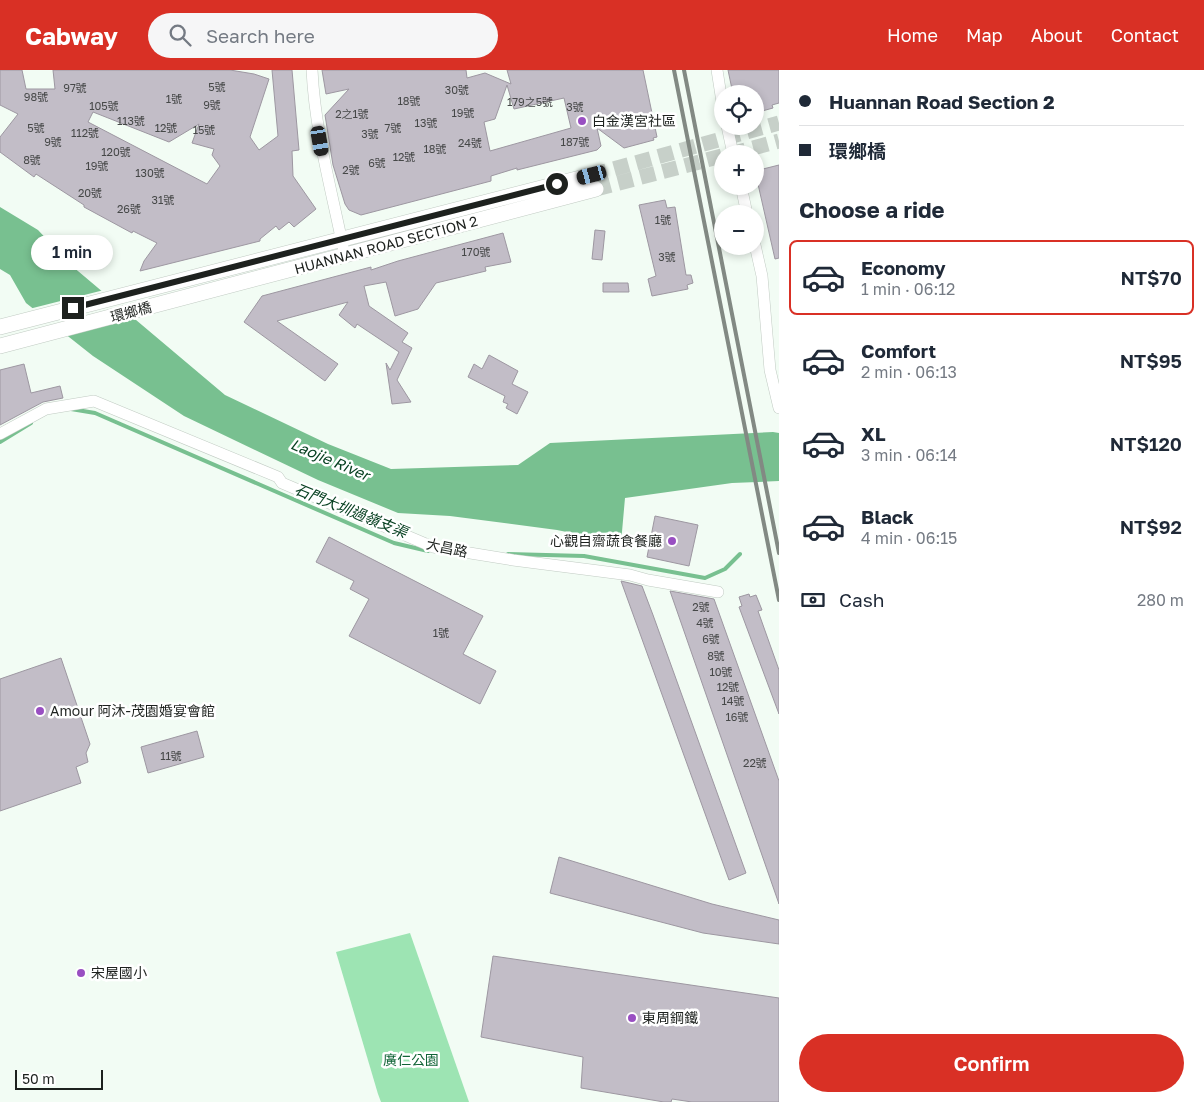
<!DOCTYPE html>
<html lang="en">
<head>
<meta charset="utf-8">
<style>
  :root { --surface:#fff; --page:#f6f6f7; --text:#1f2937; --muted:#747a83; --line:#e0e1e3; --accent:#d93025 }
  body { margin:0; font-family:"Golos Text","Noto Sans TC",sans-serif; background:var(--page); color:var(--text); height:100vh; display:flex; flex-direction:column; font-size:19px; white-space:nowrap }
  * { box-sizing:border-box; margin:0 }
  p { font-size:16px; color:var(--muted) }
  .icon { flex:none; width:28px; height:28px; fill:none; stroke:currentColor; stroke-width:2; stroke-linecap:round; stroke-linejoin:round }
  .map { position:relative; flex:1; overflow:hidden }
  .details { display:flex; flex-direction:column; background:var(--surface); width:425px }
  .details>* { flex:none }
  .hud { display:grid; align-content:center; height:110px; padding:0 20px; background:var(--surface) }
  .tools { position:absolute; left:714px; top:15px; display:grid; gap:10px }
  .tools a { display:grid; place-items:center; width:50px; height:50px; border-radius:50%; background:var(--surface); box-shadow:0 2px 8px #0003; font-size:25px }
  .scale { position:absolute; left:15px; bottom:12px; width:88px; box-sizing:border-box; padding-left:5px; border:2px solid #1d211e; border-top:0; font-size:14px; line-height:18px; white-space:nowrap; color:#1d211e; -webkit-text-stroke:4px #fff; paint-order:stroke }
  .end { position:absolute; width:22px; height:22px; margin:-11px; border:6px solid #1d211e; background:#fff; box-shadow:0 0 0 2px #fff }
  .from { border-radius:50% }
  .bubble { position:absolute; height:35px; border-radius:18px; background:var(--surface); box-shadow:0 2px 8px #0003; font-size:16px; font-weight:600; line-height:35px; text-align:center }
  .car { position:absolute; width:15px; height:30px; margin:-15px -8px; border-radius:6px; box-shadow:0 0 4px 1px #0007; background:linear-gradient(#222 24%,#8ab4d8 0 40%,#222 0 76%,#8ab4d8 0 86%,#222 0) }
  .hud b { display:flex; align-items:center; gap:18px; height:48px; font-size:19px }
  .hud b+b { border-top:1px solid var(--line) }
  .hud i { width:12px; height:12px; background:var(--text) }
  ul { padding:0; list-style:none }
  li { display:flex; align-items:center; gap:15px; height:75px; margin:0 10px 8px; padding:0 10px; border:2px solid transparent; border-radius:8px }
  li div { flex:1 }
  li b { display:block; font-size:19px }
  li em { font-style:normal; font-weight:600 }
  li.on { border-color:var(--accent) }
  li>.icon { width:45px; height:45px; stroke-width:1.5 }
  h2 { padding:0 20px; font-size:22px; line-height:60px }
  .pay { display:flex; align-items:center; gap:12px; height:55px; padding:0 20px; font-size:19px }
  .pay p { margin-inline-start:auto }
  .cta { display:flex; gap:10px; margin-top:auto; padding:10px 20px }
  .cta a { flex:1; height:58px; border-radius:30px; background:var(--accent); color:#fff; font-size:20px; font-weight:600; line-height:58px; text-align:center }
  header { display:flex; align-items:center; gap:30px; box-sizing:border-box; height:70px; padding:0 25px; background:var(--accent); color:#fff }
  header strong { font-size:24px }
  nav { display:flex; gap:28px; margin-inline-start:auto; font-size:18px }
  .search { width:350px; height:45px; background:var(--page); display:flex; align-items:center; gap:12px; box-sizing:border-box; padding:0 18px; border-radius:28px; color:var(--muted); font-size:19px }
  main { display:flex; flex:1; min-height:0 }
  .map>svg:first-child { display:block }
</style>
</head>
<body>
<header>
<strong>Cabway</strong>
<div class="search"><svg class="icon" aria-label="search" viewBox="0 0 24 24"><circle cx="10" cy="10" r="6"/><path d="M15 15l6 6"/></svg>Search here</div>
<nav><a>Home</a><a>Map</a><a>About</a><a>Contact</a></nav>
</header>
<main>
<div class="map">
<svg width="779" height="1032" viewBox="0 0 779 1032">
  <rect width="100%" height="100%" fill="#f2fcf4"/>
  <path fill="#9de4b3" d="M 410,863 L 469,1032 L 381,1032 L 378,1024 L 336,882 Z"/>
  <path fill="#78c090" d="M 0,137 L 38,160 L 72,196 L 225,325 L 328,374 L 391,399 L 518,395 L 550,373 L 773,362 L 779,363 L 779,411 L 732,413 L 625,428 L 621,473 L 557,460 L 450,446 L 398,443 L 318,410 L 184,346 L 93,286 L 26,233 L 10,205 L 0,199 Z"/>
  <path fill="#f2fcf4" d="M 104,220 L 137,248 L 63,266 L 29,239 Z"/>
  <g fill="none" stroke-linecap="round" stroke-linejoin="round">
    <path stroke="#78c090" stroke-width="4" d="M 71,339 L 95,343 L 394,473 L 428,481
      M 0,372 L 31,353
      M 508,484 L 584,486 L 705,508 L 725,499 L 740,484"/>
  </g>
  <path fill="#c2bdc7" stroke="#9d97a1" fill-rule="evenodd" d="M 0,0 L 22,0 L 26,19 L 55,19 L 53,0 L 230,0 L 254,4 L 269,9 L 250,67 L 259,80 L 278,66 L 272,0 L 292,0 L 299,80 L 292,81 L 293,106 L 316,139 L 294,157 L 289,152 L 279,160 L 276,156 L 260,169 L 260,171 L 140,201 L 144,191 L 157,173 L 133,161 L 132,163 L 84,137 L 84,135 L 36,104 L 34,107 L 0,82 L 0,67 L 18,44 L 0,35 ZM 93,42 L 169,72 L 199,54 L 192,73 L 214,79 L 212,85 L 220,96 L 207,114 L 88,52 Z
    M 322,0 L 466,0 L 467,8 L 485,3 L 511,14 L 507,0 L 643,0 L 657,67 L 653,68 L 654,70 L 624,78 L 597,58 L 601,76 L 597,80 L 517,100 L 517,98 L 491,106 L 491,111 L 361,145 L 349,140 L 345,134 L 333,95 L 325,45 L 349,19 L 326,24 ZM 507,15 L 514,39 L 564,28 L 571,58 L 490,81 L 484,52 L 495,49 Z
    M 728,0 L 779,0 L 779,33 L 772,35 L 773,38 L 755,43 L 755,24 L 733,24 Z
    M 779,95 L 779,188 L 775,189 L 755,101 Z
    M 665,130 L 667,138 L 675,137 L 686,205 L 691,205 L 693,213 L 687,215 L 688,219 L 652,226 L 648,209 L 656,206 L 639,135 Z
    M 595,160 L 605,161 L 602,190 L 592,189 Z
    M 503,163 L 511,192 L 485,197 L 486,201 L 436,213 L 418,239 L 395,246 L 386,212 L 364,216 L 369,236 L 408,263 L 402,272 L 412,278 L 397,310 L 411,332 L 392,334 L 386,293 L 390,300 L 399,282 L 357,254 L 355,258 L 339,245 L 348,232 L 277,251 L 338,294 L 325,311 L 244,252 L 262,226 L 371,197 L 371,200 L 398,191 Z
    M 603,213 L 628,213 L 629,222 L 603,222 Z
    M 489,285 L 518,301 L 512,314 L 528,322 L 517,344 L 506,338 L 508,334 L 503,332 L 505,326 L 468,307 L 474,294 L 482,299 Z
    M 24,294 L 31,323 L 60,316 L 63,328 L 43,332 L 0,355 L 0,300 Z
    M 655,446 L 698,455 L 689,496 L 647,487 Z
    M 329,467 L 483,546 L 463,584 L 496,601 L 480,634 L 349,566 L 369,529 L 350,519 L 354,511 L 316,492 Z
    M 621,511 L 642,516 L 653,545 L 746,803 L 729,810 Z
    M 670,521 L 714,529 L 779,711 L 779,834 Z
    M 749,524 L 750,527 L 756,525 L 762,540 L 758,541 L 779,600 L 779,644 L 739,537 L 742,536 L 739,527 Z
    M 61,588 L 90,674 L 86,683 L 88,692 L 76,697 L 81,713 L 0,741 L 0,609 Z
    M 197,661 L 204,687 L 148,703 L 141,677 Z
    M 559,787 L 712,834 L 779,850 L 779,874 L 703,863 L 550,823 Z
    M 493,886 L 779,928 L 779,1032 L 692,1032 L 672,1029 L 671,1032 L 664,1032 L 581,1018 L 583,987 L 481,967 Z"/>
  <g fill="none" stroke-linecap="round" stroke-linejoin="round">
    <path stroke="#c7d0c9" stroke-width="15" stroke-dasharray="15 8" stroke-linecap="butt" d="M 731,84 L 779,71
      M 592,105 L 779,53
      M 596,119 L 722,86"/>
    <g stroke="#c1cbc3" stroke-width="12">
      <path id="minor" d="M 312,0 C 315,61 331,118 343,177
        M 717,0 L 722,32
        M 727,56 L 733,84
        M 741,116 L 747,144
        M 755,175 L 762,206 L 770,300 L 779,338
        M 0,364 L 46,339 L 94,331 L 278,407 L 282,413 L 433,477 L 513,490 L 630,505 L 648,510 L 718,522"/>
    </g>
    <g stroke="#c1cbc3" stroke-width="16">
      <path id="major" d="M 0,257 L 592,105
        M 0,276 L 596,119"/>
    </g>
    <use href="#minor" stroke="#fff" stroke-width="11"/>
    <use href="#major" stroke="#fff" stroke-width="15"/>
    <path stroke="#828983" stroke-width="4" d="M 674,0 L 779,530
      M 684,0 L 779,483"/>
  </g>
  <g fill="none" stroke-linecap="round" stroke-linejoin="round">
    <path stroke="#1d211e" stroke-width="6" d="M 73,238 L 557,114"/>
  </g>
  <g fill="#994fc2" stroke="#fff" stroke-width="2">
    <circle cx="582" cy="51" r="5"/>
    <circle cx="672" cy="471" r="5"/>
    <circle cx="40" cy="641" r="5"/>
    <circle cx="81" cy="903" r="5"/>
    <circle cx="632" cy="948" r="5"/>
  </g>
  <g text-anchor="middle" stroke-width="5" stroke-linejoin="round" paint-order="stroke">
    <g font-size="11" fill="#464848">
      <text x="217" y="21">5號</text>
      <text x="75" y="22">97號</text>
      <text x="457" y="24">30號</text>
      <text x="36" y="31">98號</text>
      <text x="174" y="33">1號</text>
      <text x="409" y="35">18號</text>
      <text x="530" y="36">179之5號</text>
      <text x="212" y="39">9號</text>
      <text x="104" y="40">105號</text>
      <text x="575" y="41">3號</text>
      <text x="463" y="47">19號</text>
      <text x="352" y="48">2之1號</text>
      <text x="131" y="55">113號</text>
      <text x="426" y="57">13號</text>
      <text x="36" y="62">5號</text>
      <text x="166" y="62">12號</text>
      <text x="393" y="62">7號</text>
      <text x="204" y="64">15號</text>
      <text x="85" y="67">112號</text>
      <text x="370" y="68">3號</text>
      <text x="53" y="76">9號</text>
      <text x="575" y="76">187號</text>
      <text x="470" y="77">24號</text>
      <text x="435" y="83">18號</text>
      <text x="116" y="86">120號</text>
      <text x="404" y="91">12號</text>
      <text x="32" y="94">8號</text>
      <text x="377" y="97">6號</text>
      <text x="97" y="100">19號</text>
      <text x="351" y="104">2號</text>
      <text x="150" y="107">130號</text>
      <text x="90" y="127">20號</text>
      <text x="163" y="134">31號</text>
      <text x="129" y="143">26號</text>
      <text x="663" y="154">1號</text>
      <text x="476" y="186">170號</text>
      <text x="667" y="191">3號</text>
      <text x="701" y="541">2號</text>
      <text x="705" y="557">4號</text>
      <text x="441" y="567">1號</text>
      <text x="711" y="573">6號</text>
      <text x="716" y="590">8號</text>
      <text x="721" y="606">10號</text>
      <text x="728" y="621">12號</text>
      <text x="733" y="635">14號</text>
      <text x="737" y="651">16號</text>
      <text x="171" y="690">11號</text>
      <text x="755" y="697">22號</text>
    </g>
    <g font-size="14" fill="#1d211e" stroke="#fff" text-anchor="start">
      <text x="592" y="56">白金漢宮社區</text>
      <text x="662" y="476" text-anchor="end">心觀自齋蔬食餐廳</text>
      <text x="50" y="646">Amour 阿沐-茂園婚宴會館</text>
      <text x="91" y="908">宋屋國小</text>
      <text x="642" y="953">東周鋼鐵</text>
    </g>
    <g font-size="14" fill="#1d211e" stroke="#fff">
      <text transform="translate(386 175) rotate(-15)" y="5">HUANNAN ROAD SECTION 2</text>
      <text transform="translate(131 242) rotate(-15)" y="5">環鄉橋</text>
      <text transform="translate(447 478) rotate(12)" y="5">大昌路</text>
    </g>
    <g font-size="14" fill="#116437" stroke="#fff">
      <text x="411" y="995">廣仁公園</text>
    </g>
    <g font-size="15" font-style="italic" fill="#084122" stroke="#fff">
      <text transform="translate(330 390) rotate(23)" y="5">Laojie River</text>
      <text transform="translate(351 441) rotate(22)" y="5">石門大圳過嶺支渠</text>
    </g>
  </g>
</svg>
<div class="tools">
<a><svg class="icon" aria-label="locate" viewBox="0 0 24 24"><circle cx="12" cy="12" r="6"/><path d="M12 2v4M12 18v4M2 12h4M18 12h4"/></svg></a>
<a>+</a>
<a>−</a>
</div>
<div class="scale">50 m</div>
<i class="end from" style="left:557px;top:114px"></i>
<i class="end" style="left:73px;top:238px"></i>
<div class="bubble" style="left:31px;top:165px;width:82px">1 min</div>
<i class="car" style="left:320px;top:71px;rotate:170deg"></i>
<i class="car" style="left:592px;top:105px;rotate:255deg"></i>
</div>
<section class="details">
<div class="hud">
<b><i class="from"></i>Huannan Road Section 2</b>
<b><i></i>環鄉橋</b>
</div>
<h2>Choose a ride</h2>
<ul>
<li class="on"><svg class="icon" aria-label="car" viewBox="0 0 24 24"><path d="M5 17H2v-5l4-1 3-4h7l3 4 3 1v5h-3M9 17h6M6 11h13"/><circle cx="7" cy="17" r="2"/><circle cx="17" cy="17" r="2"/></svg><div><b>Economy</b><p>1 min · 06:12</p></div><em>NT$70</em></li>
<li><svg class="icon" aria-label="car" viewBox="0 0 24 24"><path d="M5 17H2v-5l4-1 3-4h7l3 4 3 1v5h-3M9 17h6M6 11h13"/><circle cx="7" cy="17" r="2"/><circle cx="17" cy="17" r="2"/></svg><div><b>Comfort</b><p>2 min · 06:13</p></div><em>NT$95</em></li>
<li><svg class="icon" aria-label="car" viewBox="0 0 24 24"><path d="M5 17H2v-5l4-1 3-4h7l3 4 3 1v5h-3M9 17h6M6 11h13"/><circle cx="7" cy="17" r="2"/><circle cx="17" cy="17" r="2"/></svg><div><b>XL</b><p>3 min · 06:14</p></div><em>NT$120</em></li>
<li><svg class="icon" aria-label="car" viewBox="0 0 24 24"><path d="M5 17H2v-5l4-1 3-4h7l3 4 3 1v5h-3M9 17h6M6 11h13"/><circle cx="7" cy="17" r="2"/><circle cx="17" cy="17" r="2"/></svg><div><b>Black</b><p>4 min · 06:15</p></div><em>NT$92</em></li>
</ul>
<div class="pay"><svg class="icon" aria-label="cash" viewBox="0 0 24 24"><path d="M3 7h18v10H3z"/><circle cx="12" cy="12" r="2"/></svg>Cash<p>280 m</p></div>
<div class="cta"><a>Confirm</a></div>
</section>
</main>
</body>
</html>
